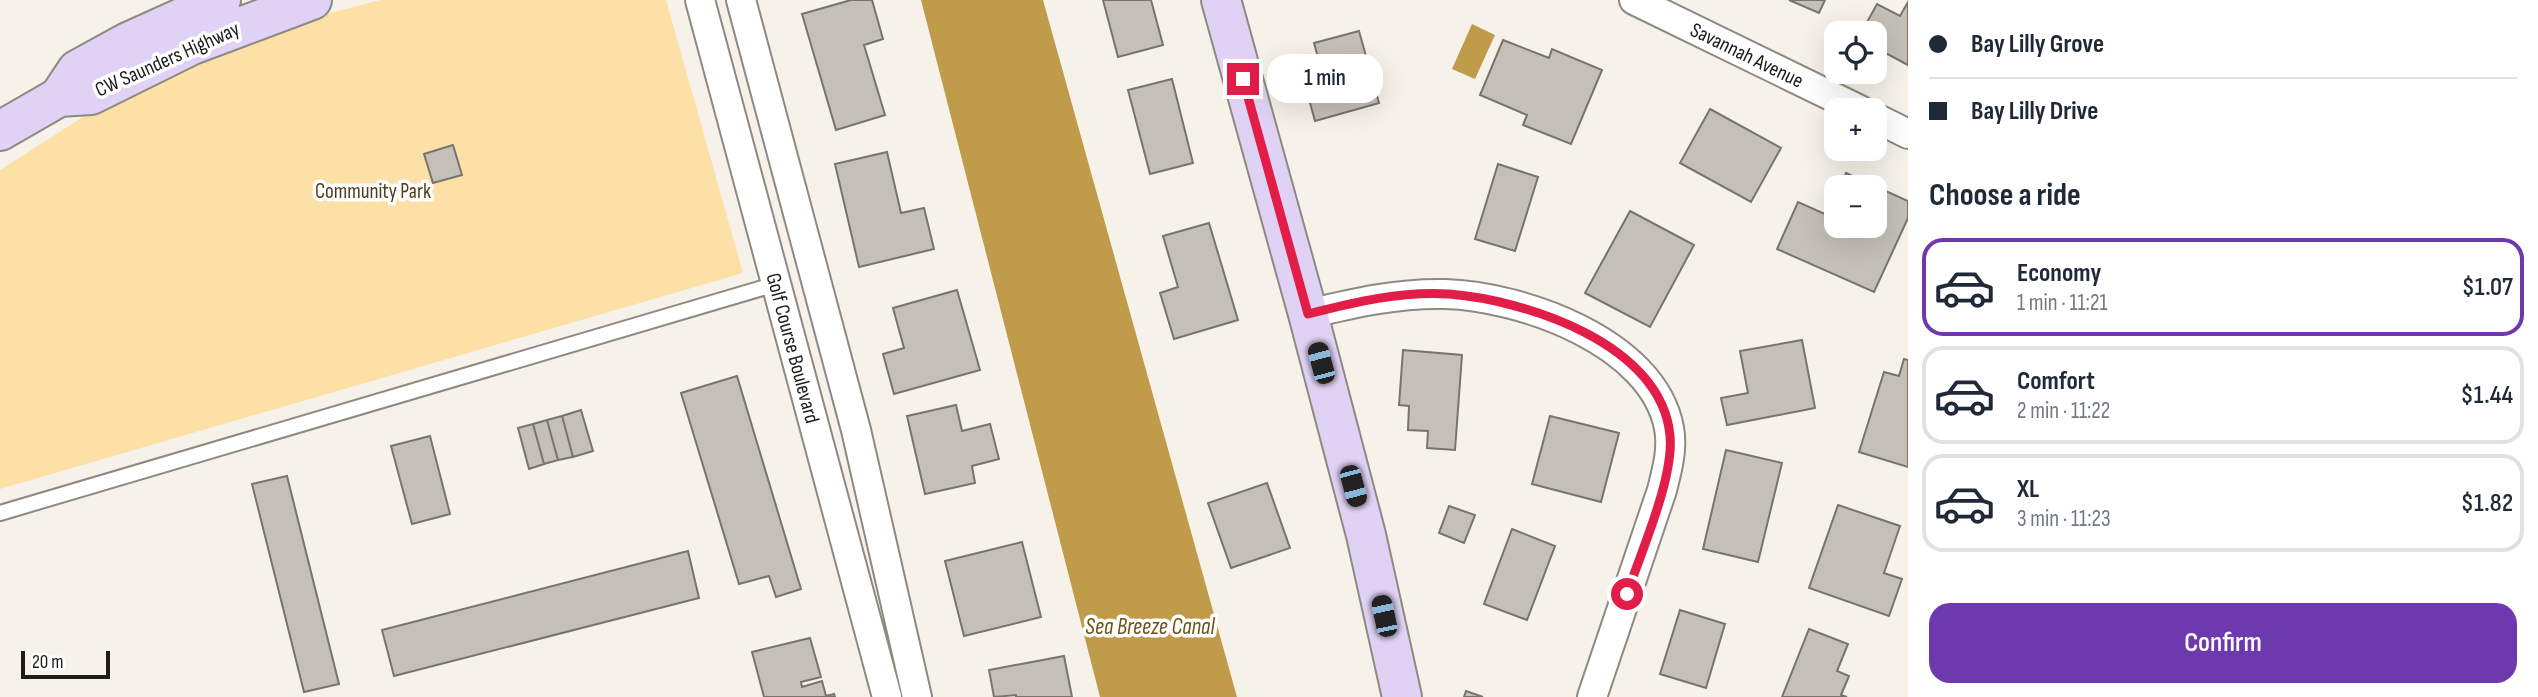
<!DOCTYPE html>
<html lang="en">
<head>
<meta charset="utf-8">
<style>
  :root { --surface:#fff; --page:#f6f6f7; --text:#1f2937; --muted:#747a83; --line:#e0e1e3; --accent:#6e38af }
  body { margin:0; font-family:"Sofia Sans Condensed",sans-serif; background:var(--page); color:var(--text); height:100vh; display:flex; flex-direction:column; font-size:26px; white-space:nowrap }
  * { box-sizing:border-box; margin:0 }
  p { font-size:23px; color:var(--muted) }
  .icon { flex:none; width:38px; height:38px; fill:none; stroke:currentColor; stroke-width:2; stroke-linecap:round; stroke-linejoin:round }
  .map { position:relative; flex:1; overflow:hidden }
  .side { display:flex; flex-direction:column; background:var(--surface); width:630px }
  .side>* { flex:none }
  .top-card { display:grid; align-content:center; height:154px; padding:0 21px; background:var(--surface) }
  .buttons { position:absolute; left:1824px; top:21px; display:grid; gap:14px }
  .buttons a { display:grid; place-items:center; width:63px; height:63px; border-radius:14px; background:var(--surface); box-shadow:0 7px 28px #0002; font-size:35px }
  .scale { position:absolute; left:21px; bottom:18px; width:89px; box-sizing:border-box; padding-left:7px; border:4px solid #1d1c19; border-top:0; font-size:19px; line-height:24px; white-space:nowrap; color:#1d1c19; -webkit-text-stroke:5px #fff; paint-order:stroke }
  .end { position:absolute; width:32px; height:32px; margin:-16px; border:9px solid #e11d48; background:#fff; box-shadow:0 0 0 4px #fff }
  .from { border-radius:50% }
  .bubble { position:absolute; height:49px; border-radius:21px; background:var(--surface); box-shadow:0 7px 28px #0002; font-size:23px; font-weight:600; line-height:49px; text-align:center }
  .car { position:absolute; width:21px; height:42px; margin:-21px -10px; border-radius:9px; box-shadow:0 0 5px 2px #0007; background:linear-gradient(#222 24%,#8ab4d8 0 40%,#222 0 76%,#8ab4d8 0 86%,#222 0) }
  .top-card b { display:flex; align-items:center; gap:24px; height:66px; font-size:26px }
  .top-card b+b { border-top:2px solid var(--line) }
  .top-card i { width:18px; height:18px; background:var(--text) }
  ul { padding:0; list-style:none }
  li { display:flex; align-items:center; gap:21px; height:98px; margin:0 14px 10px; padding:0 7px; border:4px solid var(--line); border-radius:21px }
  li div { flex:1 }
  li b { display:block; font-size:26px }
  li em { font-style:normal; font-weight:600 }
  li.selected { border-color:var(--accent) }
  li>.icon { width:63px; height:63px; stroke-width:1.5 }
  h2 { padding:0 21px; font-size:32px; line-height:84px }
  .primary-button { display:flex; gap:14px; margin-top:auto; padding:14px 21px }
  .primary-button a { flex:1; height:80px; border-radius:21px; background:var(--accent); color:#fff; font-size:28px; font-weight:600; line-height:80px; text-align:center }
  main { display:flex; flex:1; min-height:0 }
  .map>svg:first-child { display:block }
</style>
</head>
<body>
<main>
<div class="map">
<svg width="1908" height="697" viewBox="0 0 1908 697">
  <rect width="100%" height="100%" fill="#f6f2e9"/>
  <path fill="#fce0a6" d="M 381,0 L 666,0 L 743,273 L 0,489 L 0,170 L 86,115 L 213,52 L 326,14 Z"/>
  <path fill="#c09b4a" d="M 921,0 L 1043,0 L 1237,697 L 1100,697 Z
    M 1472,24 L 1495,35 L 1475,79 L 1452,69 Z"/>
  <path fill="#c4c0b8" stroke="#78746d" stroke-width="2" d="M 851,0 L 872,0 L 883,39 L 864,45 L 885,115 L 836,130 L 802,14 Z
    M 1103,0 L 1151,0 L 1163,45 L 1118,57 Z
    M 1789,0 L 1825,0 L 1819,13 Z
    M 1908,2 L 1908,65 L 1880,50 L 1874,58 L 1874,33 L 1861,33 L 1877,4 L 1900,16 Z
    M 1359,31 L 1379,103 L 1315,121 L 1305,85 L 1324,79 L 1314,43 Z
    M 1503,40 L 1549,58 L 1552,49 L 1602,70 L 1571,144 L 1523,125 L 1527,115 L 1480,95 Z
    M 1172,79 L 1193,163 L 1150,174 L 1128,90 Z
    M 1710,109 L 1781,148 L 1751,202 L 1680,163 Z
    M 453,145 L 462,175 L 433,183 L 424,154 Z
    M 887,152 L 901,213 L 924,208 L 934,249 L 859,267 L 835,164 Z
    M 1498,164 L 1538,177 L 1515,251 L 1475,239 Z
    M 1846,173 L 1908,201 L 1908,218 L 1874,292 L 1777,249 L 1798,202 L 1827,215 L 1836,196 L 1836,226 L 1874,226 L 1874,187 L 1840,187 Z
    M 1630,211 L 1694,245 L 1650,327 L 1585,293 Z
    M 1209,223 L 1238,320 L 1174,339 L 1160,293 L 1178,287 L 1163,236 Z
    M 957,290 L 980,370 L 894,394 L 883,354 L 904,348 L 893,308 Z
    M 1802,340 L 1815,408 L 1727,425 L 1721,398 L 1748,393 L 1740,351 Z
    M 1403,350 L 1462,355 L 1455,450 L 1427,448 L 1428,431 L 1408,430 L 1409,406 L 1399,405 Z
    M 1904,359 L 1908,360 L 1908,467 L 1859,452 L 1884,372 L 1899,376 Z
    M 737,376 L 801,589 L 776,597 L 769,576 L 739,584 L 681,393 Z
    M 956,405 L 962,431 L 990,424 L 999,459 L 972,466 L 975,483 L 925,494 L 907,416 Z
    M 581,410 L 593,451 L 573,457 L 562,416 Z
    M 562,416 L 573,457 L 558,460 L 547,420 Z
    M 1550,416 L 1619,433 L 1601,502 L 1532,484 Z
    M 547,420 L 558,460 L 544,464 L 533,424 Z
    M 533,424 L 544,464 L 529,469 L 518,428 Z
    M 430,436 L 450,514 L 412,524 L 391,446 Z
    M 1726,450 L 1782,463 L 1758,562 L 1703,549 Z
    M 287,476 L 339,684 L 304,692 L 252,484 Z
    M 1267,483 L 1290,548 L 1231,568 L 1208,503 Z
    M 1838,505 L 1900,526 L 1884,573 L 1902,579 L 1889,616 L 1809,588 Z
    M 1449,506 L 1475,515 L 1464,543 L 1439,533 Z
    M 1512,529 L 1555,546 L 1527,620 L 1484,604 Z
    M 1022,542 L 1041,617 L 964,636 L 945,561 Z
    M 688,551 L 699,598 L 394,676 L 382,630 Z
    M 1680,610 L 1725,624 L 1706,688 L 1660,674 Z
    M 1809,629 L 1848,644 L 1837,671 L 1849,676 L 1841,695 L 1847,697 L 1782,697 Z
    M 810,638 L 821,677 L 801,682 L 802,687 L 822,681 L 826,696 L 834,694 L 835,697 L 764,697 L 752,652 Z
    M 1064,656 L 1072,697 L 1016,697 L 1016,695 L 994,697 L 989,670 Z
    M 1466,691 L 1483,697 L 1464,697 Z"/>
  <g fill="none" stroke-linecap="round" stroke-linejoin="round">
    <g stroke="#8e8a82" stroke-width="18">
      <path id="lane" d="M 0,513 L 776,284"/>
    </g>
    <g stroke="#8e8a82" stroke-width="32">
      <path id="street" d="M 700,0 L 887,697
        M 741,0 L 856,430 L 917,697
        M 1634,0 L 1860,110
        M 1874,117 L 1908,134
        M 1308,314 C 1354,303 1397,293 1445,294 C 1521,296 1653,342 1669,428 C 1673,449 1667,470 1662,490 L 1592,697"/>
    </g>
    <g stroke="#8e8a82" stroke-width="42">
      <path id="secondary" d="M 1221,0 L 1308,314 L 1366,535 L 1402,697
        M 59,97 L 77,70 L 128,42 L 221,0
        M 0,131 L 59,97 L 91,95 L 192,45 L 312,0"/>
    </g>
    <use href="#lane" stroke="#fff" stroke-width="14"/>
    <use href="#street" stroke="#fff" stroke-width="28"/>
    <use href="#secondary" stroke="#e0d2f4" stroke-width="38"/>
  </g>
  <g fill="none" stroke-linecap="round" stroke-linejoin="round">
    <path stroke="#e11d48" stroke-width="9" d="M 1243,79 L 1308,314 C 1355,302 1401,291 1449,294 C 1526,300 1662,344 1670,436 C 1674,478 1641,552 1627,594"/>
  </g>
  <g text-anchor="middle" stroke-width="7" stroke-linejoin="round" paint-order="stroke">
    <g font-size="21" fill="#1d1c19" stroke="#fff">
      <text transform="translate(1747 55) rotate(26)" y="7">Savannah Avenue</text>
      <text transform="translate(167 59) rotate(-24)" y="7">CW Saunders Highway</text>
      <text transform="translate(793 348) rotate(75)" y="7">Golf Course Boulevard</text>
    </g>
    <g font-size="21" fill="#4d3d1a" stroke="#fff">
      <text x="373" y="198">Community Park</text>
    </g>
    <g font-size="23" font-style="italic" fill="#6c5215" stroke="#fff">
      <text x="1150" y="634">Sea Breeze Canal</text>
    </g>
  </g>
</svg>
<div class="buttons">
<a><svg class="icon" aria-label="locate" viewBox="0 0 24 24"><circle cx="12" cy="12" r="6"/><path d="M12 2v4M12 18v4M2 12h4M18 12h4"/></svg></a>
<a>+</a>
<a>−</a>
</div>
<div class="scale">20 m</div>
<i class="end from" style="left:1627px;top:594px"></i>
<i class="end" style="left:1243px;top:79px"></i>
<div class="bubble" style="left:1267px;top:54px;width:116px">1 min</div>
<i class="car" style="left:1321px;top:363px;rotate:345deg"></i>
<i class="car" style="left:1353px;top:486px;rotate:165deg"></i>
<i class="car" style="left:1384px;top:616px;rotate:348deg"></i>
</div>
<section class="side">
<div class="top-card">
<b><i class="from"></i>Bay Lilly Grove</b>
<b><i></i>Bay Lilly Drive</b>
</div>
<h2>Choose a ride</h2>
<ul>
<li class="selected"><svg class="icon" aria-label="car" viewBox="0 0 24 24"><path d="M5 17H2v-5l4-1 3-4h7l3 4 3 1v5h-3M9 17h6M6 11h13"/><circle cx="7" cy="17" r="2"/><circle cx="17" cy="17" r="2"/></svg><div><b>Economy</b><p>1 min · 11:21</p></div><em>$1.07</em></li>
<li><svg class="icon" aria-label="car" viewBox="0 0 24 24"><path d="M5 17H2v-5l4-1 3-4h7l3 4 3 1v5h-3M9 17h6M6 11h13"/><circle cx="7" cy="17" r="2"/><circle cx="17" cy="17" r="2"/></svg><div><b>Comfort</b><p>2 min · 11:22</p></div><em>$1.44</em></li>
<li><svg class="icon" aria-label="car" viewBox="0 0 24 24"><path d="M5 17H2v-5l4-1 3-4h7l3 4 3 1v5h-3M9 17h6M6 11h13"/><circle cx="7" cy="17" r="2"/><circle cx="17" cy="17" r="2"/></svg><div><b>XL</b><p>3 min · 11:23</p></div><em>$1.82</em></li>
</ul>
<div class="primary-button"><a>Confirm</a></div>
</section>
</main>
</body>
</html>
